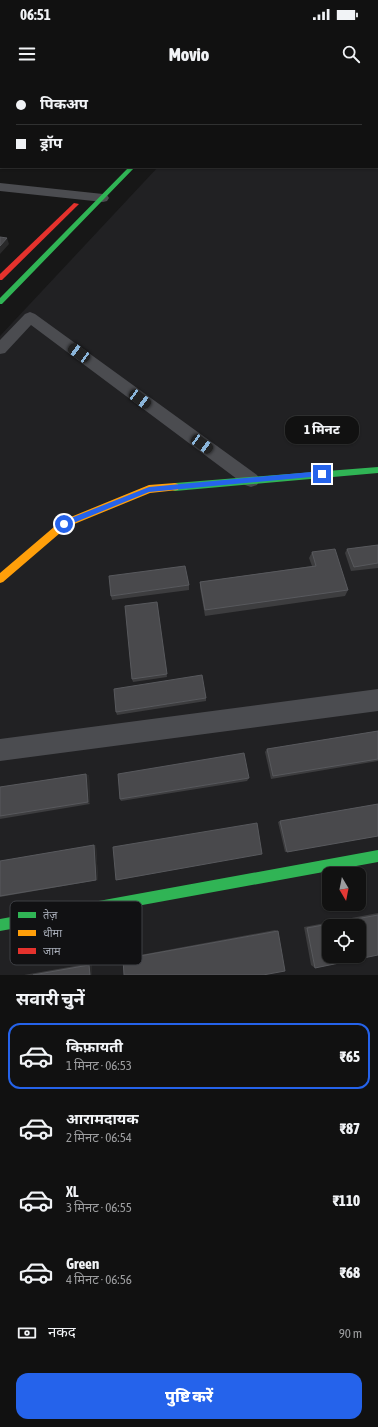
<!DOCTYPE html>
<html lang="hi">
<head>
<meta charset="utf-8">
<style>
  :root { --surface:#111; --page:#1e1f1f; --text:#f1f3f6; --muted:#9c9d9f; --line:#303131; --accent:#2563eb }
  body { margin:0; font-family:"Asap Condensed","Noto Sans Devanagari",sans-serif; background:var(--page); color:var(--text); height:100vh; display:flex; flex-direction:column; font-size:15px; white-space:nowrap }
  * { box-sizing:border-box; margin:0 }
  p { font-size:13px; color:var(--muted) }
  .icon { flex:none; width:22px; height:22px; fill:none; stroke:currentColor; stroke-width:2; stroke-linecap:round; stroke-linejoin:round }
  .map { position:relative; height:895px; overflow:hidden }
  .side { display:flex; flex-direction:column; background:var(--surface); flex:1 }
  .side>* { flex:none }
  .guide { position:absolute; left:0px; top:0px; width:378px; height:88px; box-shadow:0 1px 3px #0004,0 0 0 1px var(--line); display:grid; align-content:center; height:88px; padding:0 16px; background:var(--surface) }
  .needle { width:26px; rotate:170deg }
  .tools { position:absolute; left:322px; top:787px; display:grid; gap:8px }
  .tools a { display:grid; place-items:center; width:44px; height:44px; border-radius:8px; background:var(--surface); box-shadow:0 1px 3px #0004,0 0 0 1px var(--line); font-size:20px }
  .end { position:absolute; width:18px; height:18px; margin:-9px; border:5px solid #2563eb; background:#fff; box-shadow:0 0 0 2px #fff }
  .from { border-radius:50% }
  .bubble { position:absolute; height:28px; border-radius:12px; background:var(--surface); box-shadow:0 1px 3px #0004,0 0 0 1px var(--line); font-size:13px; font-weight:800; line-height:28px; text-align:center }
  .car { position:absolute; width:12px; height:24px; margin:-12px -6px; border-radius:5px; box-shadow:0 0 3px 1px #0007; background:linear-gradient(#222 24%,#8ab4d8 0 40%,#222 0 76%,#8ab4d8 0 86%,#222 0) }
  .guide b { display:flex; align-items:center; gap:14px; height:38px; font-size:15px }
  .guide b+b { border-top:1px solid var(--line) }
  .guide i { width:10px; height:10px; background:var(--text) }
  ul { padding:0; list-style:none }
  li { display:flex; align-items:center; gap:12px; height:66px; margin:0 8px 6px; padding:0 8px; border:2px solid transparent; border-radius:12px }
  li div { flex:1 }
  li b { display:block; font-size:15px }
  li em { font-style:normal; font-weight:800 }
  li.current { border-color:var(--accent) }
  li>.icon { width:36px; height:36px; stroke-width:1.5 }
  h2 { padding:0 16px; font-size:18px; line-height:48px }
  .pay { display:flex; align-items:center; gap:10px; height:44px; padding:0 16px; font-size:15px }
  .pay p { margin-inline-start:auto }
  .action { display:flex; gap:8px; margin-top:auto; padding:8px 16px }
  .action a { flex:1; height:46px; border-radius:12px; background:var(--accent); color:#fff; font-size:16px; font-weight:800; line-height:46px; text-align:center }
  .status { display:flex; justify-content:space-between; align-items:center; height:28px; padding:0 20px; background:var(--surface); direction:ltr }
  .status svg { height:11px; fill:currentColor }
  header { display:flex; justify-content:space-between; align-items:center; height:52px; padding:0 16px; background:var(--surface); font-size:18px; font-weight:800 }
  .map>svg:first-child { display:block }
</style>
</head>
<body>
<div class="status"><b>06:51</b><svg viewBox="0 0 49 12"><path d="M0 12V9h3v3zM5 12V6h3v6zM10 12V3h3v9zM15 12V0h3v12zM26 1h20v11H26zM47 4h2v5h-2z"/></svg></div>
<header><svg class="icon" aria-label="menu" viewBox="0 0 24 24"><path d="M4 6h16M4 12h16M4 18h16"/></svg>Movio<svg class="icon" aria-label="search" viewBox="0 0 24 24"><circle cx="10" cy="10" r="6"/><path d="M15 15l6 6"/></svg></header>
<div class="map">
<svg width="378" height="895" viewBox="0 0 378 895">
  <rect width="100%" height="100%" fill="#171717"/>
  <path fill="#212123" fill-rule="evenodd" d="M 239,0 L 378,0 L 378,895 L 0,895 L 0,256 L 158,87 L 377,87 L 377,1 L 238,1 ZM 329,794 L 359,794 L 359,824 L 329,824 ZM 329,846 L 359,846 L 359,876 L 329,876 Z"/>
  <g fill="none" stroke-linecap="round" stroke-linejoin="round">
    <path fill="#4b4c50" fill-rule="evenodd" d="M 0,103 L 103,114 L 107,115 L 109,118 L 107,121 L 103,122 L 0,111 Z
      M 30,232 L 35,234 L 257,395 L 260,400 L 257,405 L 251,407 L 245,405 L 31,245 L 5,273 L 0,274 L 0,260 L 25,234 Z
      M 378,609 L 378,631 L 0,681 L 0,659 Z"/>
    <path fill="#30b455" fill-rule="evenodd" d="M 129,87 L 135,87 L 2,224 L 0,224 L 0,218 Z
      M 378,387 L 378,393 L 175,411 L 172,410 L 171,407 L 172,404 L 175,403 Z
      M 378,770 L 378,782 L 0,851 L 0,839 Z"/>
    <path fill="#ff9f0a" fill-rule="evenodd" d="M 175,403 L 178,404 L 179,407 L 178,410 L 150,413 L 67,447 L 3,502 L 0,503 L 0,493 L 61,441 L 149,405 Z"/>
    <path fill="#e5322d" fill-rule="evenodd" d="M 74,123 L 79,124 L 2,200 L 0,200 L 0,194 Z"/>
  </g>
  <path fill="#3d3d3f" d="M 378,465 L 378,488 L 351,491 L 345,473 L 347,469 Z
    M 312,472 L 348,510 L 345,516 L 205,536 L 200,508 L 200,502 L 312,486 L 309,478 Z
    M 189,505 L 189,510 L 112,520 L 111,516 Z
    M 157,522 L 167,597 L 133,602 L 132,599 Z
    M 206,618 L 206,621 L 117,635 L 116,632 Z
    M 378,651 L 378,681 L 271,699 L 265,672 L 267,669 Z
    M 86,694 L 89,696 L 90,724 L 0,739 L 0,707 Z
    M 249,698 L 247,701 L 121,721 L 120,719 Z
    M 378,724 L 378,756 L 285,772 L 278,742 L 280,741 Z
    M 94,765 L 96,766 L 98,800 L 0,817 L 0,781 Z
    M 262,774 L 118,800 L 116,800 Z
    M 378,833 L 378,875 L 315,888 L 311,885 L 304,847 Z
    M 275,850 L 278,851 L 123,879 L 124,878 Z
    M 92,883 L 92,895 L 24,895 Z"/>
  <path fill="#29292a" d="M 7,158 L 9,164 L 0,174 L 0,166 Z
    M 86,694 L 89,696 L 90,724 L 88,722 Z
    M 94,765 L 96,766 L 98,800 L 96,800 Z
    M 92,883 L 92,895 L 90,895 L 89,885 Z"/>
  <path fill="#49494c" stroke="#58595d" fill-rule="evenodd" d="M 0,157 L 7,158 L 0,166 Z
    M 378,465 L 378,483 L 354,487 L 347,469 Z
    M 335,469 L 348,510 L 205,530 L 200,502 L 316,486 L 312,472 Z
    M 185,486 L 189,505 L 111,516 L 109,496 Z
    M 157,522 L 167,594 L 132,599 L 125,526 Z
    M 202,595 L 206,618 L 116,632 L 114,609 Z
    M 378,651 L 378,679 L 273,696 L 267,669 Z
    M 244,673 L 249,698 L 120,719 L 118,694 Z
    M 86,694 L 88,722 L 0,736 L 0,707 Z
    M 378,724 L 378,756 L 287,772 L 280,741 Z
    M 257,743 L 262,774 L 116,800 L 113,767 Z
    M 94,765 L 96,800 L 0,816 L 0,781 Z
    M 378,835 L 378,875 L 315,888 L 307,848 ZM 329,846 L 359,846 L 359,876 L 329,876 Z
    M 278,851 L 285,891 L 263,895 L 124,895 L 123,879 Z
    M 89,885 L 90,895 L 33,895 Z"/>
  <path fill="#2563eb" d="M 322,391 L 325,394 L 322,396 L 149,412 L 66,446 L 61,446 L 60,444 L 61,442 L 149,407 Z"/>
  <rect x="10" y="821" width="132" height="64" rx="6" fill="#111113" stroke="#3e4045" stroke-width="1"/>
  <rect x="18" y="832" width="18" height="6" fill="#30b455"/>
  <rect x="18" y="850" width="18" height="6" fill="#ff9f0a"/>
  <rect x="18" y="868" width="18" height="6" fill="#e5322d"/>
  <g font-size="11" fill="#a8adb8">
    <text x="43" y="839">तेज़</text>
    <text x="43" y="857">धीमा</text>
    <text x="43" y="875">जाम</text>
  </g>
</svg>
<div class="tools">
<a><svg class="needle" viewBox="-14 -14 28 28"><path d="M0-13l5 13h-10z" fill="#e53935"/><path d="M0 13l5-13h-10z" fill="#9c9d9f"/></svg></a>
<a><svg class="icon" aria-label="locate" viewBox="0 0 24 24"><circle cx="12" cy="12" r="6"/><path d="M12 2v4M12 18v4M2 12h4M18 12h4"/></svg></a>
</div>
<i class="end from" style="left:64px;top:444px"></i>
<i class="end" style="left:322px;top:394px"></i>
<div class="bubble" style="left:285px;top:336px;width:74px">1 मिनट</div>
<i class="car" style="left:79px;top:273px;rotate:306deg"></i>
<i class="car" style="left:140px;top:319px;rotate:126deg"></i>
<i class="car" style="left:202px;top:364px;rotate:126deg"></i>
<div class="guide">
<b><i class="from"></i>पिकअप</b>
<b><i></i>ड्रॉप</b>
</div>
</div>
<section class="side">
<h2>सवारी चुनें</h2>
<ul>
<li class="current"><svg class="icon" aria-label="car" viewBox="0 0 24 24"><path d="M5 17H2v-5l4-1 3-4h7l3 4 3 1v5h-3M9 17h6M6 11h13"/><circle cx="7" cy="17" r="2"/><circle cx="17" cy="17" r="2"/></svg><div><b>किफ़ायती</b><p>1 मिनट · 06:53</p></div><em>₹65</em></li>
<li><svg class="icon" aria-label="car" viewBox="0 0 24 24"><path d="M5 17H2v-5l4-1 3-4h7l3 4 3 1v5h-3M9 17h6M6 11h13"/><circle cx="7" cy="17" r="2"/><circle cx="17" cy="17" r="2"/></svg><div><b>आरामदायक</b><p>2 मिनट · 06:54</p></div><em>₹87</em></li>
<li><svg class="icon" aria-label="car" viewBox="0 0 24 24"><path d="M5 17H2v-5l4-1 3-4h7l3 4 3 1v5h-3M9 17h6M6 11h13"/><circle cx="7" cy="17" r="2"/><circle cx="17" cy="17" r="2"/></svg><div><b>XL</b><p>3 मिनट · 06:55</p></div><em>₹110</em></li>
<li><svg class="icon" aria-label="car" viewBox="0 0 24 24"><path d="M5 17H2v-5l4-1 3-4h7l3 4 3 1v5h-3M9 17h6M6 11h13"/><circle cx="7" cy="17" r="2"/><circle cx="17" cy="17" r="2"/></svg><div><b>Green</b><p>4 मिनट · 06:56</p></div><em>₹68</em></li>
</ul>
<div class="pay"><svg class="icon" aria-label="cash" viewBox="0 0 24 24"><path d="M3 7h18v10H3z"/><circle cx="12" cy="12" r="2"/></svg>नकद<p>90 m</p></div>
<div class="action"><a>पुष्टि करें</a></div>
</section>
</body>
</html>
